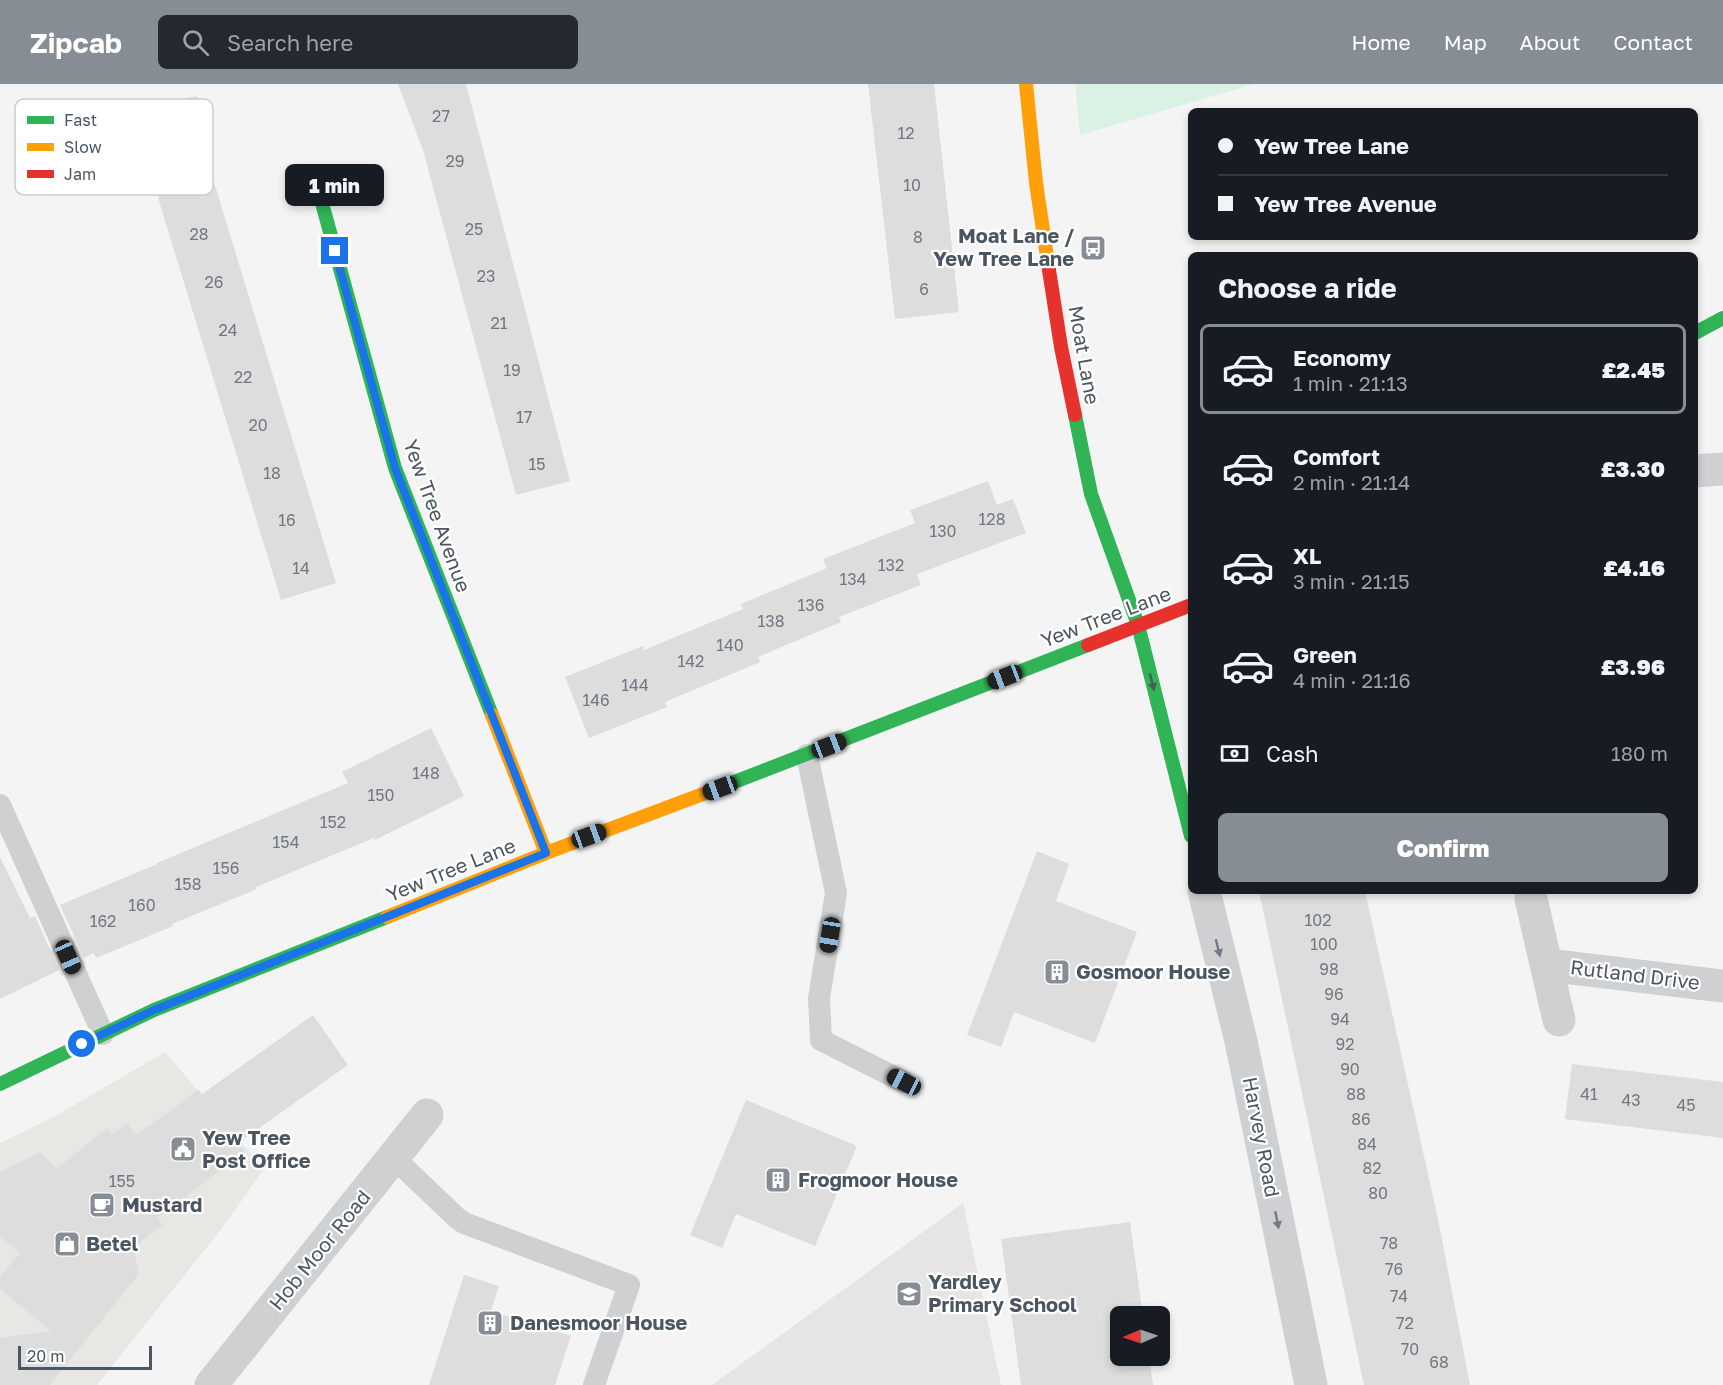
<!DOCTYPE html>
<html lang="en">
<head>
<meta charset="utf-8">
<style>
  :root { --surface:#171b24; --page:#242831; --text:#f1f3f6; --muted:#9ea1a6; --line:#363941; --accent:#868d94 }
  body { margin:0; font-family:"Golos Text",sans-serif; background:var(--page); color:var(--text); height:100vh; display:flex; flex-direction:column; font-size:22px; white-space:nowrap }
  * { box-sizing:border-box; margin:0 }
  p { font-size:20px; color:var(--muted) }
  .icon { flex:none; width:33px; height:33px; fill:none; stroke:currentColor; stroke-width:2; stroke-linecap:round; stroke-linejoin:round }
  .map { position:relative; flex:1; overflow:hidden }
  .sheet { position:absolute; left:1188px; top:168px; width:510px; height:642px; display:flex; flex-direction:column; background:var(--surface); border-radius:9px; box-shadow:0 3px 9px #0003 }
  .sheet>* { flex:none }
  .banner { position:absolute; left:1188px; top:24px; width:510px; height:132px; border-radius:9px; box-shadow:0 3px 9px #0003; display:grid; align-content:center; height:132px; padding:0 30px; background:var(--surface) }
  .needle { width:39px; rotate:268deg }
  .controls { position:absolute; left:1110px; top:1222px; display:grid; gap:12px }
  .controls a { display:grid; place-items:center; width:60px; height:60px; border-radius:9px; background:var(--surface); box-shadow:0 3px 9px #0003; font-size:30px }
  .scale { position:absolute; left:18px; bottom:15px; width:134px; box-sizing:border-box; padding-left:6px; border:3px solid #4a5661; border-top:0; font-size:16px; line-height:21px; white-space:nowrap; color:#4a5661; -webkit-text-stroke:4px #fff; paint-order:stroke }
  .end { position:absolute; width:27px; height:27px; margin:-14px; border:8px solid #1a73e8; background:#fff; box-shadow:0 0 0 3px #fff }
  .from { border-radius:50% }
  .bubble { position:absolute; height:42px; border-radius:9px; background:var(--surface); box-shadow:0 3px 9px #0003; font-size:20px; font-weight:800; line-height:42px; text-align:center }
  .car { position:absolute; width:18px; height:36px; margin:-18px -9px; border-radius:8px; box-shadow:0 0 4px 2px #0007; background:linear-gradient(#222 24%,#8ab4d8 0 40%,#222 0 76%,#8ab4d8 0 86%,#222 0) }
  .banner b { display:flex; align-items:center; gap:21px; height:57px; font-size:22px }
  .banner b+b { border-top:2px solid var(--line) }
  .banner i { width:15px; height:15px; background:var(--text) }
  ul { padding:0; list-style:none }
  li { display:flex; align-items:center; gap:18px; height:90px; margin:0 12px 9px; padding:0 18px; border:3px solid transparent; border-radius:9px }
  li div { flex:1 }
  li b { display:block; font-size:22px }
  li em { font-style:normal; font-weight:800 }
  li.active { border-color:var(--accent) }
  li>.icon { width:54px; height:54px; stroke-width:1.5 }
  h2 { padding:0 30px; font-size:27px; line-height:72px }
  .pay { display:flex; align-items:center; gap:15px; height:66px; padding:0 30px; font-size:22px }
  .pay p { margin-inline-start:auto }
  .button { display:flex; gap:12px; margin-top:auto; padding:12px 30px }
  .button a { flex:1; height:69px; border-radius:9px; background:var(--accent); color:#fff; font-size:24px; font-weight:800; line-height:69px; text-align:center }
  header { display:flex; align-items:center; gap:36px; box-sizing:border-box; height:84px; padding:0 30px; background:var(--accent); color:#fff }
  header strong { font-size:28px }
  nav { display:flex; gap:33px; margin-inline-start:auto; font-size:21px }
  .search { width:420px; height:54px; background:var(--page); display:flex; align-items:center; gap:15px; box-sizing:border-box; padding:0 21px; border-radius:9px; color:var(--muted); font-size:22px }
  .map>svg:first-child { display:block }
</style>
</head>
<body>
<header>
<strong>Zipcab</strong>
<div class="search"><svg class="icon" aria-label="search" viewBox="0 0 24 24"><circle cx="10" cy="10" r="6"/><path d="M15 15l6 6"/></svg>Search here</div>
<nav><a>Home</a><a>Map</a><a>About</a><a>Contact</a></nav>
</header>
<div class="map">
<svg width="1723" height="1301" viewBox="0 0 1723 1301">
  <rect width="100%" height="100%" fill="#f4f4f4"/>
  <path fill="#e8e7e3" d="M 165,968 L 264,1085 L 225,1140 L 97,1301 L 0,1301 L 0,1059 L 52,1034 Z"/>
  <path fill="#e6e5e6" d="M 963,1119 L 1001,1301 L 712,1301 Z"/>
  <path fill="#d9f2e3" d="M 1075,0 L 1254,0 L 1080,51 Z"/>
  <path fill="#ddddde" d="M 398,0 L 466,0 L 570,397 L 516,411 L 423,66 Z
    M 868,0 L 934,0 L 959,228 L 895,235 Z
    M 197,12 L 211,88 L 336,499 L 281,516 L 159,117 L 142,23 Z
    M 988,397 L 997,421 L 1013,415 L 1026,449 L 917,490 L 921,501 L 839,533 L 841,538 L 758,573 L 760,578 L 665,618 L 667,623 L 589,654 L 565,593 L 643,562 L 644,566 L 743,525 L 741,520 L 827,484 L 823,475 L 915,439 L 910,426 Z
    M 431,644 L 464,712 L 375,756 L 374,754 L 256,803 L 257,805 L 172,840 L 173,842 L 96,874 L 94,869 L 84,874 L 60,821 L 157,780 L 157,779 L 348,699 L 342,688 Z
    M 1037,767 L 1069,780 L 1056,817 L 1137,848 L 1095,959 L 1014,928 L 1001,963 L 967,951 Z
    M 0,773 L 30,834 L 35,832 L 59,886 L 0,915 Z
    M 1259,807 L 1365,807 L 1438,1135 L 1470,1301 L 1364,1301 Z
    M 313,931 L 348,981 L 238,1059 L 245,1068 L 157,1134 L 163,1141 L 133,1164 L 139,1190 L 50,1301 L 0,1301 L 0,1254 L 51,1247 L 0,1205 L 0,1193 L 20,1169 L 0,1153 L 0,1088 L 41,1068 L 56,1085 L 107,1044 L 112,1050 L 127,1039 L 136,1051 L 181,1019 L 198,1005 L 202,1010 Z
    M 1572,980 L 1723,998 L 1723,1054 L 1565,1035 Z
    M 746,1016 L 857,1062 L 815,1162 L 736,1130 L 722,1164 L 690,1151 Z
    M 1130,1138 L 1143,1233 L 1120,1233 L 1120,1272 L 1149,1272 L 1153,1301 L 1021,1301 L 1001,1155 Z
    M 464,1191 L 499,1202 L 491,1227 L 571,1252 L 555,1301 L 429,1301 Z"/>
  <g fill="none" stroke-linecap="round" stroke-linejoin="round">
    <path stroke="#ced0d2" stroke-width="22" d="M 807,671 L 836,809 L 819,914 L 821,956 L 904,998
      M 0,721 L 103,950
      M 394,1074 L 457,1134 L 464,1139 L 629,1201 L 594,1301"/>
    <path stroke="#ced0d2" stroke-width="33" d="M 1695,387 L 1723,385
      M 1204,807 L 1241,957 L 1311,1301
      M 1531,815 L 1559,936
      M 1547,881 L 1723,902
      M 211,1301 L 427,1031"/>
    <path stroke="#30b455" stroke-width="14" d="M 317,101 L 395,384 L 492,631
      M 1695,249 L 1723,234
      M 1075,331 L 1091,410 L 1138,541 L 1191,752
      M 711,707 L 1088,561
      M 0,1000 L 154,926 L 387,833"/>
    <path stroke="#ff9f0a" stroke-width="14" d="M 1026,0 L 1036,99 L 1049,186
      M 492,631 L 546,769
      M 387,833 L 546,769 L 711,707"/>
    <path stroke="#e5322d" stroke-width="14" d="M 1049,186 L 1061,263 L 1075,331
      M 1088,561 L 1191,521"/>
  </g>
  <defs><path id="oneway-solid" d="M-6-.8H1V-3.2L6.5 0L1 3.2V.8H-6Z" transform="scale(1.5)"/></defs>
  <use fill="#495b60" href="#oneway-solid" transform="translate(1152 598) rotate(76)"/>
  <g fill="#727b83">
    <use href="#oneway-solid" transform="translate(1218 864) rotate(76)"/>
    <use href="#oneway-solid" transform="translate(1277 1136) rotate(79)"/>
  </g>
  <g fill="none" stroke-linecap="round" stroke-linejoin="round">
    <path stroke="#1a73e8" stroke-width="8" d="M 82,960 L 154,926 L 546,769 L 395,384 L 335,167"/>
  </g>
  <defs>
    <g id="bus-square" transform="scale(1.35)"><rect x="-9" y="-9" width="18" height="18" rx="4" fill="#868d94" stroke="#fff"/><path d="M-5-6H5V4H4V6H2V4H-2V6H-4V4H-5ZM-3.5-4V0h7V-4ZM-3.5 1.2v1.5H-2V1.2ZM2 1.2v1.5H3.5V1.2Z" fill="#fff"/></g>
    <g id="building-square" transform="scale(1.35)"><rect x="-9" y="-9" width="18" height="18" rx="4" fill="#868d94" stroke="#fff"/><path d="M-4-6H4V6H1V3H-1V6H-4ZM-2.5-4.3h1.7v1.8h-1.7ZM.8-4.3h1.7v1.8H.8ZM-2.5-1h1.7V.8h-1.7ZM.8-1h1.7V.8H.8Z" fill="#fff"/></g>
    <g id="civic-square" transform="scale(1.35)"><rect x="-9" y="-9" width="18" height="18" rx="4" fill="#868d94" stroke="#fff"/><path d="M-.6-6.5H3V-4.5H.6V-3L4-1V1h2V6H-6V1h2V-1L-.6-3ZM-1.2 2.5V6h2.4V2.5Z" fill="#fff"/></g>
    <g id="cafe-square" transform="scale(1.35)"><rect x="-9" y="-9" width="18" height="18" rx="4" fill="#868d94" stroke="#fff"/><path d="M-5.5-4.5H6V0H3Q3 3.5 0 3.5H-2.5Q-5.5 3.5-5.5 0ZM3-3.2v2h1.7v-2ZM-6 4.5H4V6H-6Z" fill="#fff"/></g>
    <g id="shop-square" transform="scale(1.35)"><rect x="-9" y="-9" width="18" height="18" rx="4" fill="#868d94" stroke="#fff"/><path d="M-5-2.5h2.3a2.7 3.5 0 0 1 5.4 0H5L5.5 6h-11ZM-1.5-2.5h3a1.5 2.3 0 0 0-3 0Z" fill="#fff"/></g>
    <g id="school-square" transform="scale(1.35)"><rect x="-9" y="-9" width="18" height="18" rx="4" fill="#868d94" stroke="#fff"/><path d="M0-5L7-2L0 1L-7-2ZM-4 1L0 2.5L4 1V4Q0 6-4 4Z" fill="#fff"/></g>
  </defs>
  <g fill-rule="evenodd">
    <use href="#bus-square" x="1093" y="164"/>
    <use href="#building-square" x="1057" y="888"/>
    <use href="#civic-square" x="183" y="1065"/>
    <use href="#building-square" x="778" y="1096"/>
    <use href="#cafe-square" x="102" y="1121"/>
    <use href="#shop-square" x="67" y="1160"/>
    <use href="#school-square" x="909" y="1210"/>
    <use href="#building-square" x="490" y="1239"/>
  </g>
  <g text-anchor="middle" stroke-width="4.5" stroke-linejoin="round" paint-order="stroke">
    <g font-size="16" fill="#707881">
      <text x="441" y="38">27</text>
      <text x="906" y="55">12</text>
      <text x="455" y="83">29</text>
      <text x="912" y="107">10</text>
      <text x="474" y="151">25</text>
      <text x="199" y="156">28</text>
      <text x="918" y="159">8</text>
      <text x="486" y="198">23</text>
      <text x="214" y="204">26</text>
      <text x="924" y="211">6</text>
      <text x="499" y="245">21</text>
      <text x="228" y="252">24</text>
      <text x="512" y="292">19</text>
      <text x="243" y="299">22</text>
      <text x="524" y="339">17</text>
      <text x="258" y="347">20</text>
      <text x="537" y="386">15</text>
      <text x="272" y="395">18</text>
      <text x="992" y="441">128</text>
      <text x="287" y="442">16</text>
      <text x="943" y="453">130</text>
      <text x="891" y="487">132</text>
      <text x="301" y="490">14</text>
      <text x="853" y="501">134</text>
      <text x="811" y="527">136</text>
      <text x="771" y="543">138</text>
      <text x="730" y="567">140</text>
      <text x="691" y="583">142</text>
      <text x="635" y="607">144</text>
      <text x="596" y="622">146</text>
      <text x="426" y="695">148</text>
      <text x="381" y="717">150</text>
      <text x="333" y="744">152</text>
      <text x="286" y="764">154</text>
      <text x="226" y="790">156</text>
      <text x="188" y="806">158</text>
      <text x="142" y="827">160</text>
      <text x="1318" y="842">102</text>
      <text x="103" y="843">162</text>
      <text x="1324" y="866">100</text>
      <text x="1329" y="891">98</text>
      <text x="1334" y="916">96</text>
      <text x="1340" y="941">94</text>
      <text x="1345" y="966">92</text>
      <text x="1350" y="991">90</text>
      <text x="1356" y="1016">88</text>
      <text x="1589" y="1016">41</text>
      <text x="1631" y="1022">43</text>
      <text x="1686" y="1027">45</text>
      <text x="1361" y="1041">86</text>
      <text x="1367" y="1066">84</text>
      <text x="1372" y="1090">82</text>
      <text x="122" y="1103">155</text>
      <text x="1378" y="1115">80</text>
      <text x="1389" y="1165">78</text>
      <text x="1394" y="1191">76</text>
      <text x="1399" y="1218">74</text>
      <text x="1405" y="1245">72</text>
      <text x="1410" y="1271">70</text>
      <text x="1439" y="1284">68</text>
    </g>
    <g font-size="20" font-weight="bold" fill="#4a5661" stroke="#fff" text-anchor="start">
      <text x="1074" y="159" text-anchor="end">Moat Lane /<tspan x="1074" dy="23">Yew Tree Lane</tspan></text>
      <text x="1076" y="895">Gosmoor House</text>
      <text x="202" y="1061">Yew Tree<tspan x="202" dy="23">Post Office</tspan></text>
      <text x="798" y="1103">Frogmoor House</text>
      <text x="122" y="1128">Mustard</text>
      <text x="86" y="1167">Betel</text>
      <text x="928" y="1205">Yardley<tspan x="928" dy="23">Primary School</tspan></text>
      <text x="510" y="1246">Danesmoor House</text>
    </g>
    <g font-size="20" fill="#4a5661" stroke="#fff">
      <text transform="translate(1084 271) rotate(80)" y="7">Moat Lane</text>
      <text transform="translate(437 432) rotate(70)" y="7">Yew Tree Avenue</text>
      <text transform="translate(1106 533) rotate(-21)" y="7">Yew Tree Lane</text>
      <text transform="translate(451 786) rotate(-22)" y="7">Yew Tree Lane</text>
      <text transform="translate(1635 891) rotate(7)" y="7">Rutland Drive</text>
      <text transform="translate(1261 1053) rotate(79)" y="7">Harvey Road</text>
      <text transform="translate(320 1166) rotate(-51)" y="7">Hob Moor Road</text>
    </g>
  </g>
  <rect x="15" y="15" width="198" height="96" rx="9" fill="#fff" stroke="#c9ccd0" stroke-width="1.5"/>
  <rect x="27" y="32" width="27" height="8" fill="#30b455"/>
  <rect x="27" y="59" width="27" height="8" fill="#ff9f0a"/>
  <rect x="27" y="86" width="27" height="8" fill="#e5322d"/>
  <g font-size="16" fill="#4a5661">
    <text x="64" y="42">Fast</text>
    <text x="64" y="69">Slow</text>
    <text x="64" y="96">Jam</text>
  </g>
</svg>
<div class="controls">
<a><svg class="needle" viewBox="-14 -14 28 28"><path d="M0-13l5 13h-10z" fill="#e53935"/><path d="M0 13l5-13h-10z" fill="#9ea1a6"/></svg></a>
</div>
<div class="scale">20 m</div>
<i class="end from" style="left:82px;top:960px"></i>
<i class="end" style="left:335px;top:167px"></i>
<div class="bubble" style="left:285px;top:80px;width:99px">1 min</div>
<i class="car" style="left:1005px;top:593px;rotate:249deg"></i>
<i class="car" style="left:829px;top:662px;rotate:69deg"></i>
<i class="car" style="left:720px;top:704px;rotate:250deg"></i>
<i class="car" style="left:589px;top:752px;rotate:70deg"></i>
<i class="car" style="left:830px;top:851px;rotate:189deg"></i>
<i class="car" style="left:68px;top:873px;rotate:156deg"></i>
<i class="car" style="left:904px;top:998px;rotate:297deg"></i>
<div class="banner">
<b><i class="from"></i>Yew Tree Lane</b>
<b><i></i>Yew Tree Avenue</b>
</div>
<section class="sheet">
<h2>Choose a ride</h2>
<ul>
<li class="active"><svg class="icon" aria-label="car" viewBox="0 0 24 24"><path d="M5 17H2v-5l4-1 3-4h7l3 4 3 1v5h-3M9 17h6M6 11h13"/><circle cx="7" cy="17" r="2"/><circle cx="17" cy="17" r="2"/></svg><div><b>Economy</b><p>1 min · 21:13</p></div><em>£2.45</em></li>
<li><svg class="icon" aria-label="car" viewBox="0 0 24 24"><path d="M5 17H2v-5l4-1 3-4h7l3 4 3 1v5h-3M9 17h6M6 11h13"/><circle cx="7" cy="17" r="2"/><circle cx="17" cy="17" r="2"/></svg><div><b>Comfort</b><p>2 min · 21:14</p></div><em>£3.30</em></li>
<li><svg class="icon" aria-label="car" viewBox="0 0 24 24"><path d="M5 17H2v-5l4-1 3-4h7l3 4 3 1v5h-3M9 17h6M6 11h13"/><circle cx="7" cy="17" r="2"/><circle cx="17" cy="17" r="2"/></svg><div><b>XL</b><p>3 min · 21:15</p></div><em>£4.16</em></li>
<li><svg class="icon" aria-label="car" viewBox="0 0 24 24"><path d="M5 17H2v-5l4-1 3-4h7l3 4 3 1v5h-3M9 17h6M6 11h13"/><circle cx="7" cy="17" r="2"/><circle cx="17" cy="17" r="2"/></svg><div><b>Green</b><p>4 min · 21:16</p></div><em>£3.96</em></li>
</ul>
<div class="pay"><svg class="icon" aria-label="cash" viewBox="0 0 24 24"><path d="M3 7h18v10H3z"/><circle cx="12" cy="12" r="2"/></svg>Cash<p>180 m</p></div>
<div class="button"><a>Confirm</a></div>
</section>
</div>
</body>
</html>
